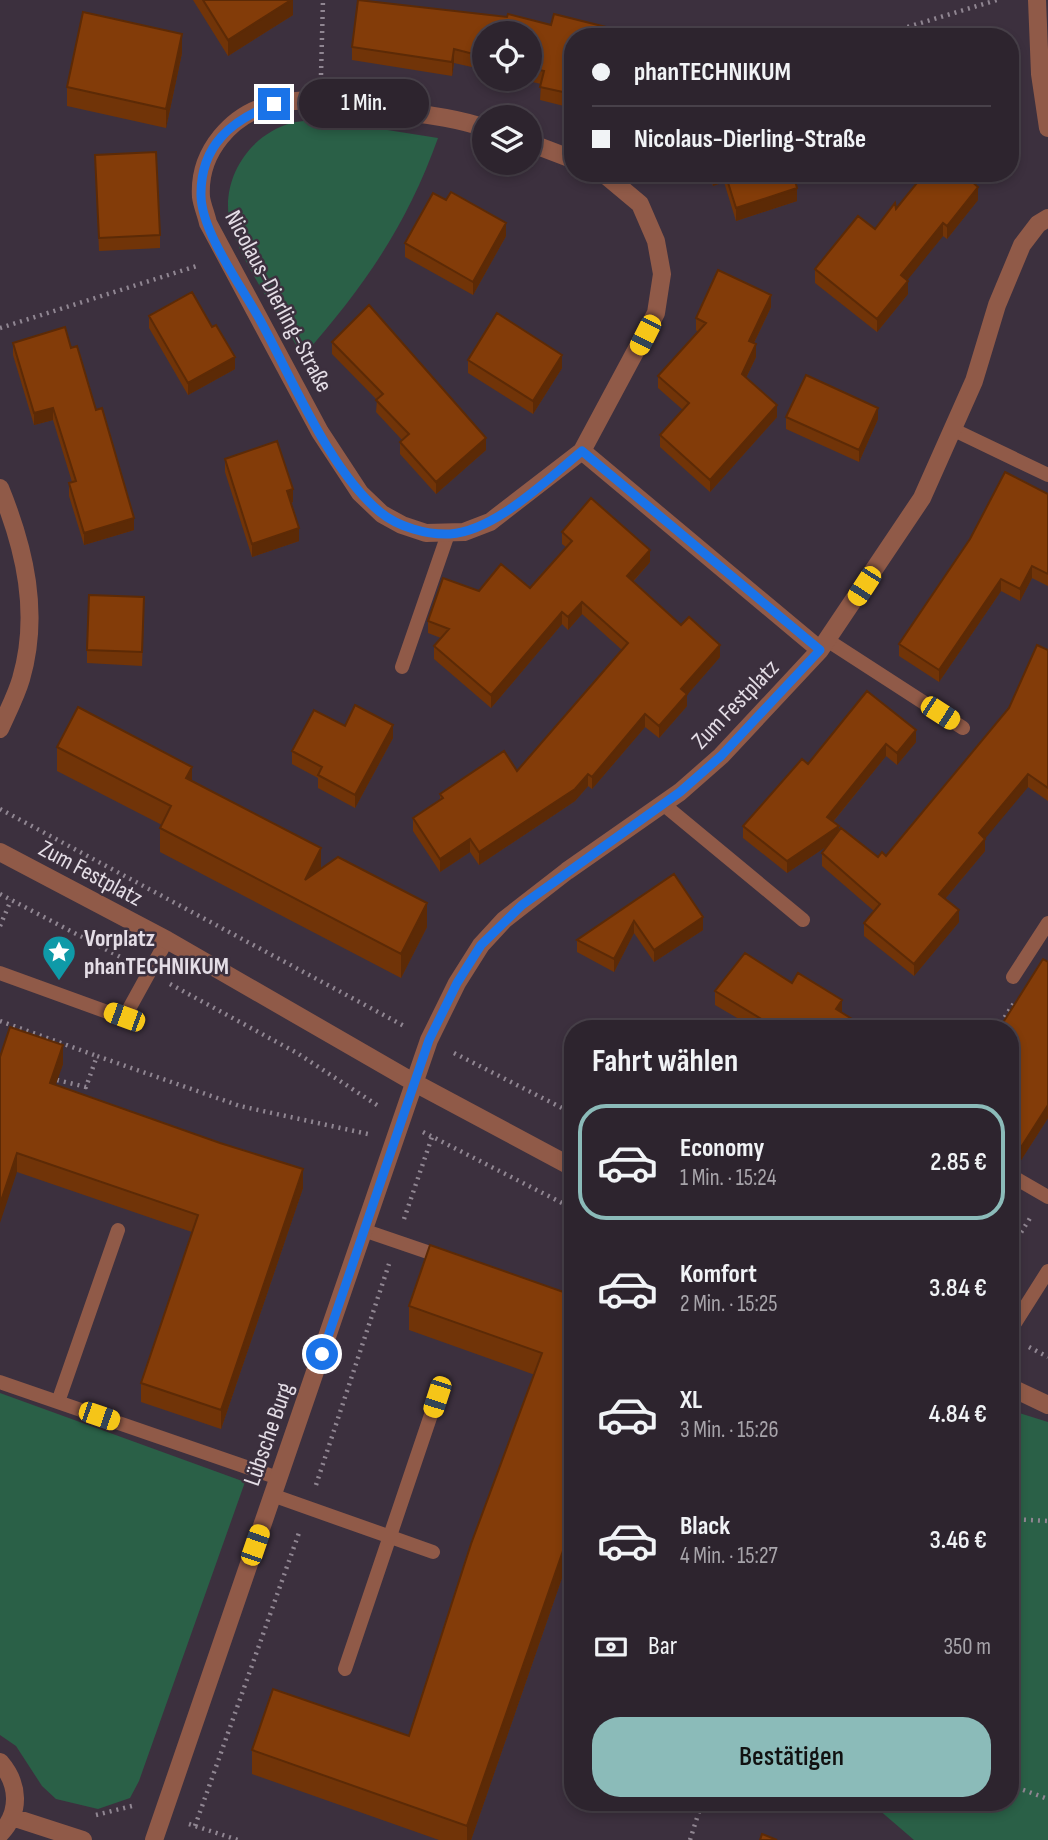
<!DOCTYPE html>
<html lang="de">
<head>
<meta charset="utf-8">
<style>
  :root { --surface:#2d242e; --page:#352c36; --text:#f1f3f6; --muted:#a7a4aa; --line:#48414a; --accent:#8bbbb9 }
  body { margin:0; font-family:"Sofia Sans Condensed",sans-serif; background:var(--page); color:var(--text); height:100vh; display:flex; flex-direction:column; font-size:26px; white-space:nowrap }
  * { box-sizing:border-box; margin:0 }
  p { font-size:23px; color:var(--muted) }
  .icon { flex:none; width:38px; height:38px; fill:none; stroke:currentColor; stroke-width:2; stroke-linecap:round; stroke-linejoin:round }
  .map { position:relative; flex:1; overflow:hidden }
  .panel { position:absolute; left:564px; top:1020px; width:455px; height:791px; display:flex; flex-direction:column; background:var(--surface); border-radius:28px; box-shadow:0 4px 10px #0003,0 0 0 2px var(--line) }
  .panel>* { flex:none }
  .guide { position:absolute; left:564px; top:28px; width:455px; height:154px; border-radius:28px; box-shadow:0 4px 10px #0003,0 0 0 2px var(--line); display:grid; align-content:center; height:154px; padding:0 28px; background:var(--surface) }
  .fabs { position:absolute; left:472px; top:21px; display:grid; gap:14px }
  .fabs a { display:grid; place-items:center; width:70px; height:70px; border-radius:50%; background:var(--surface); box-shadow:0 4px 10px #0003,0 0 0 2px var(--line); font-size:35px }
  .end { position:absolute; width:32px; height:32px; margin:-16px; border:9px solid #1a73e8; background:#fff; box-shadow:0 0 0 4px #fff }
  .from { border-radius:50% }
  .bubble { position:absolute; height:49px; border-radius:24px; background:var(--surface); box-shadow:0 4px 10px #0003,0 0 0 2px var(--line); font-size:23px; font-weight:600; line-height:49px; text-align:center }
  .car { position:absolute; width:21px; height:42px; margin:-21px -10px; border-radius:9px; box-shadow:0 0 5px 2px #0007; background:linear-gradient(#f5c518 24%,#345 0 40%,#f5c518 0 76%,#345 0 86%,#f5c518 0) }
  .guide b { display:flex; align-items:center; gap:24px; height:66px; font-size:26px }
  .guide b+b { border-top:2px solid var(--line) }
  .guide i { width:18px; height:18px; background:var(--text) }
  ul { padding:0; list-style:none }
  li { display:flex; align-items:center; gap:21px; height:116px; margin:0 14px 10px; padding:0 14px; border:4px solid transparent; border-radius:28px }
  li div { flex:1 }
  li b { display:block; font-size:26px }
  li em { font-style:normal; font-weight:600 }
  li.on { border-color:var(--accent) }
  li>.icon { width:63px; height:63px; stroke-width:1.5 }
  h2 { padding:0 28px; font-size:32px; line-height:84px }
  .pay { display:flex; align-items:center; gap:18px; height:77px; padding:0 28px; font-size:26px }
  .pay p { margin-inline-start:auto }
  .cta { display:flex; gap:14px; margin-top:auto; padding:14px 28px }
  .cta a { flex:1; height:80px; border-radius:28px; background:var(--accent); color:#111; font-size:28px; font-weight:600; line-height:80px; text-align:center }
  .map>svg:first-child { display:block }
</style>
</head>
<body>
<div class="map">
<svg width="1048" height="1840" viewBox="0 0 1048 1840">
  <rect width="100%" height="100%" fill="#3c303e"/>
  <path fill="#2a6047" d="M 324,120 L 438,138 C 407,225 364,287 303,356 C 283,322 239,259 230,223 C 220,180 249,134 292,123 C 302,120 314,121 324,120 Z
    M 0,1393 L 245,1482 L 139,1781 L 130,1798 L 98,1809 L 56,1799 L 42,1786 L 16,1746 L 0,1735 Z
    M 1010,1410 L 1048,1422 L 1048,1840 L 914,1840 L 871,1803 L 1010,1802 Z"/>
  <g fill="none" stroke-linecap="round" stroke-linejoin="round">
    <path stroke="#908692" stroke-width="4.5" stroke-dasharray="2 5" stroke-linecap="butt" d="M 874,37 L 997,0
      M 321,75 L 323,0
      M 0,328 L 200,265
      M 0,809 L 406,1027
      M 0,894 L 128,961
      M 0,926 L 11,900
      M 170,984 L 297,1053 L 380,1107
      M 0,1021 L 97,1056
      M 997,1029 L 1016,1000
      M 454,1053 L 572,1113
      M 57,1080 L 86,1087 L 97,1056 L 240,1106 L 368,1134
      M 423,1132 L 572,1208
      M 404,1219 L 432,1137
      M 1010,1250 L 1032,1215
      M 1029,1347 L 1048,1357
      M 316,1485 L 389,1264
      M 1010,1519 L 1048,1521
      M 1010,1785 L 1048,1799
      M 96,1815 L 132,1806
      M 189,1824 L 238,1840
      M 195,1826 L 300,1530
      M 690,1840 L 702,1802"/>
    <path stroke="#905a48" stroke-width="14" d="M 952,429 L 1048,475
      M 827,640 L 963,728
      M 402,667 L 448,534
      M 663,804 L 803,920
      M 0,973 L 124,1018 L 167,940
      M 1013,977 L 1048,923
      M 1010,1175 L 1048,1197
      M 366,1231 L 445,1258
      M 1010,1331 L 1048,1271
      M 0,1382 L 278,1478
      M 58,1402 L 118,1230
      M 272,1495 L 433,1552
      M 345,1669 L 437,1397"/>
    <path stroke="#905a48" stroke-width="18" d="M 1037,0 L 1040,74 L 1048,128
      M 485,128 C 453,117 419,114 385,109 C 349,104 310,96 274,104 C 232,113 198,152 201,197 C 202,205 206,214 208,223 L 320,432 L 360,493 L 382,514 L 402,525 L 426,533 L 464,532 L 490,522 L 582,451 L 656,313 L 662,274 L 656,241 L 640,204 L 603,173
      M 530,143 L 572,159
      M 582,451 L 820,650
      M 0,488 C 25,549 40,614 21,679 C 16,696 7,713 0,729
      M 0,852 L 167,940 L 415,1083 L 572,1167
      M 1010,1387 L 1048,1405
      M 0,1762 C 19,1784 21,1812 0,1834
      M 12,1817 L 83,1840
      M 154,1840 L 429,1040 L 457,983 L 481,945 L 504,920 L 567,871 L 680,792 L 721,756 L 820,650 L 922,498 L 974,381 L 997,305 L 1022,245 L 1038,224 L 1048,218"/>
  </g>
  <path fill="#713408" d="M 193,0 L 293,0 L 293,15 L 228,56 Z
    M 551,25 L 610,37 L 572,37 L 572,108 L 540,100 L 541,84 L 520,79 L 530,79 L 530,33 L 485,33 L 485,70 L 454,63 L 452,76 L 352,60 L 352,47 Z
    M 182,53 L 166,128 L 67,106 L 67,87 Z
    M 95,155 L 160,235 L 160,248 L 99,251 Z
    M 709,173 L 793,173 L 797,201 L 736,221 L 724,182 L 713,186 Z
    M 978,200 L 947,239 L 943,236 L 907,280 L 908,294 L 877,332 L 815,283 L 815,269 L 875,229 L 896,209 Z
    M 506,236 L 473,295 L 405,257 L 405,243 Z
    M 771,307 L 754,343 L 756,357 L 746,378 L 777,417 L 710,492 L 660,447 L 660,435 L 683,410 L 658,388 L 658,376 L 698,332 L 696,330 L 696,318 Z
    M 149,316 L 235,369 L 188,395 L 149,328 Z
    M 332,342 L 486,450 L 436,494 L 400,454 L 400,442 L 402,440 L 376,412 L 377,400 L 332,354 Z
    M 13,343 L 71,348 L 96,410 L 134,530 L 84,545 L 69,496 L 69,483 L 72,482 L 53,420 L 34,425 L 13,355 Z
    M 468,360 L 562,368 L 533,414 L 468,373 Z
    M 786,417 L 878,419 L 859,462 L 786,429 Z
    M 225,459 L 293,502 L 291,503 L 299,541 L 252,557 L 225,472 Z
    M 1048,494 L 1048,586 L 1032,578 L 1020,601 L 1001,591 L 939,682 L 899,656 L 899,644 Z
    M 562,532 L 650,562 L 633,582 L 681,625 L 720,657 L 687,695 L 687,706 L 659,738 L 645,727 L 592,789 L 588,786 L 575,801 L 479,865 L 470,852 L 440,872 L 413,831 L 413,818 L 440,800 L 440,794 L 517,771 L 622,650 L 582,614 L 568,630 L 562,624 L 491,708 L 434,659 L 434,646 L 441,638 L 428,633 L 428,621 L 479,591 L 530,588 L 566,547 L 562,544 Z
    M 144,611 L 142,666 L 87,663 L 87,650 Z
    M 1048,650 L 1048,801 L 1028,787 L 985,838 L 985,851 L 945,899 L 959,922 L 914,976 L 864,936 L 864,923 L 874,911 L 822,866 L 822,853 L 827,846 L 787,873 L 743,838 L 743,826 L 808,764 L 867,691 L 916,742 L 897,765 L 886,756 L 833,822 L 839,831 L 878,857 L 886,856 L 1009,708 Z
    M 345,726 L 393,738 L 355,808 L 318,788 L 318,778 L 292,764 L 292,751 Z
    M 57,747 L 192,781 L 321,868 L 427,927 L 401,978 L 160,852 L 160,828 L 162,825 L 57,771 Z
    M 674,874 L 703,930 L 654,962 L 634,933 L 614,972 L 577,952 L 577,940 Z
    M 1048,962 L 1048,1118 L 1016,1168 L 1010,1166 L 1010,1029 Z
    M 792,983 L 842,1013 L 868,1029 L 756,1029 L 715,1005 L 715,991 Z
    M 10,1027 L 63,1064 L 55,1085 L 303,1188 L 221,1429 L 141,1402 L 141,1383 L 192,1232 L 17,1172 Z
    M 572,1295 L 572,1549 L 471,1840 L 439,1840 L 252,1774 L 252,1750 L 409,1736 L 535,1375 L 409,1330 L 409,1306 Z"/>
  <path fill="#5c2a06" d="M 291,0 L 293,0 L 293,15 L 228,56 L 228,40 Z
    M 182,34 L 182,53 L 166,128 L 166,109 Z
    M 454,49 L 454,63 L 452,76 L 452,62 Z
    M 713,173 L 724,173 L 724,182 L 713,186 Z
    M 978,187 L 978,200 L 947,239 L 947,226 Z
    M 797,188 L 797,201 L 736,221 L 736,208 Z
    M 506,223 L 506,236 L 473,295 L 473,282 Z
    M 943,223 L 943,236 L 901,288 L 901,275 Z
    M 908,281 L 908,294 L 877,332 L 877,319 Z
    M 771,295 L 771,307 L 749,353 L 749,341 Z
    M 756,344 L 756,357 L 742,386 L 742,374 Z
    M 562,355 L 562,368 L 533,414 L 533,401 Z
    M 235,357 L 235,369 L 188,395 L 188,383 Z
    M 777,405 L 777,417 L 710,492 L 710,480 Z
    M 53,408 L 53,420 L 34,425 L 34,413 Z
    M 878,408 L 878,419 L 859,462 L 859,450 Z
    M 486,438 L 486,450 L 436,494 L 436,482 Z
    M 293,489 L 293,502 L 287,504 L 287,491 Z
    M 134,518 L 134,530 L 84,545 L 84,533 Z
    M 299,528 L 299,541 L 252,557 L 252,544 Z
    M 650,550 L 650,562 L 627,588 L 627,576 Z
    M 1032,566 L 1032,578 L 1020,601 L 1020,589 Z
    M 1001,579 L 1001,591 L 939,682 L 939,670 Z
    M 582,602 L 582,614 L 568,630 L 568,617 Z
    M 562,612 L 562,624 L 491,708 L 491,695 Z
    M 720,645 L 720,657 L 687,695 L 687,706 L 659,738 L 659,726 L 681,689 Z
    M 645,714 L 645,727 L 592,789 L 592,777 Z
    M 393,725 L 393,738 L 355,808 L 355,795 Z
    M 916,730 L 916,742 L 897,765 L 897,753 Z
    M 886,744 L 886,756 L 827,829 L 827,817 Z
    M 192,767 L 192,791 L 186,778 Z
    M 588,774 L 588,786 L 575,801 L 479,865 L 479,852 Z
    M 1028,774 L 1028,787 L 979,846 L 979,833 Z
    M 839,826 L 839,838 L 787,873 L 787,861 Z
    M 470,839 L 470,852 L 440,872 L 440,859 Z
    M 985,839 L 985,851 L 939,906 L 939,894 Z
    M 321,848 L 321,872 L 305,880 Z
    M 427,903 L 427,927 L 401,978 L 401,954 Z
    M 959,910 L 959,922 L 914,976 L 914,964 Z
    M 703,917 L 703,930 L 654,962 L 654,950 Z
    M 634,921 L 634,933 L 614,972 L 614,959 Z
    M 842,1000 L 842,1013 L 836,1009 Z
    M 63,1045 L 63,1064 L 50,1102 L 50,1083 Z
    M 1048,1105 L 1048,1118 L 1016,1168 L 1016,1155 Z
    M 17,1153 L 17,1172 L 0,1223 L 0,1204 Z
    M 303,1169 L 303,1188 L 221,1429 L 221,1410 Z
    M 572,1525 L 572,1549 L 471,1840 L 467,1840 L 467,1826 Z"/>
  <path fill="#833c09" stroke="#5c2a06" stroke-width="2" d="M 203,0 L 291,0 L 228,40 Z
    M 358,0 L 507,17 L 508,14 L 551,25 L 554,14 L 610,28 L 607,37 L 572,37 L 572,94 L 540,87 L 544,71 L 530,68 L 530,33 L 485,33 L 485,57 L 454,49 L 452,62 L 352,47 Z
    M 83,12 L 182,34 L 166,109 L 67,87 Z
    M 156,152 L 160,235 L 99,238 L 95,155 Z
    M 725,173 L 793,173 L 797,188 L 736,208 Z
    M 925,173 L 962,173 L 978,187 L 947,226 L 943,223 L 901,275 L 908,281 L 877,319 L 815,269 L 858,216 L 875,229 L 895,203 L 896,209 Z
    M 451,192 L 506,223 L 473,282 L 405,243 L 433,193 L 446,200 Z
    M 718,270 L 771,295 L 749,341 L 756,344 L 742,374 L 777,405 L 710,480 L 660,435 L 689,403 L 658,376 L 706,323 L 696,318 Z
    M 192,292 L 212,327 L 216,325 L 235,357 L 188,383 L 149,316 Z
    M 369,305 L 486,438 L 436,482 L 400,442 L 409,434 L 376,400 L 383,394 L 332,342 Z
    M 497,313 L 562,355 L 533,401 L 468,360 Z
    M 65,327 L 71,348 L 77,346 L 96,410 L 102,408 L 134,518 L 84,533 L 69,483 L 76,481 L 53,408 L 34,413 L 13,343 Z
    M 806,375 L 878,408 L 859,450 L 786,417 Z
    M 277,441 L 293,489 L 287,491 L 299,528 L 252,544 L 225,459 Z
    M 1005,472 L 1048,494 L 1048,574 L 1032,566 L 1020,589 L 1001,579 L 939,670 L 899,644 L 970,539 Z
    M 591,498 L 650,550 L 627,576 L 681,625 L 689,617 L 720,645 L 681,689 L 687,694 L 659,726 L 645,714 L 592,777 L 588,774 L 575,789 L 479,852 L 470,839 L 440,859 L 413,818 L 443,798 L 440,794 L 504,751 L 517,771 L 628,643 L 582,602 L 568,617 L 562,612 L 491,695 L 434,646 L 449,629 L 428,621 L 443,578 L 479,591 L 501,564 L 530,588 L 572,541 L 562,532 Z
    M 89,595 L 144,597 L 142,652 L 87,650 Z
    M 1037,645 L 1048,650 L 1048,788 L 1028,774 L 979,833 L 985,839 L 939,894 L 959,910 L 914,964 L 864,923 L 880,904 L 822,853 L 841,828 L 878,857 L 882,852 L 886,856 L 1009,708 Z
    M 867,691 L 916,730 L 897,753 L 886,744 L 827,817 L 839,826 L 787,861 L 743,826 L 802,759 L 808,764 Z
    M 355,705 L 393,725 L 355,795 L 318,775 L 322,767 L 292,751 L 314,710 L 345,726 Z
    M 78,707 L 192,767 L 186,778 L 321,848 L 305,880 L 338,857 L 427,903 L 401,954 L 160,828 L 171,806 L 57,747 Z
    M 674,874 L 703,917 L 654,950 L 634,921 L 614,959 L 577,940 Z
    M 745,953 L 792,983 L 798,973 L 842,1000 L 836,1009 L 868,1029 L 778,1029 L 715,991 Z
    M 1043,959 L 1048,962 L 1048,1105 L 1016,1155 L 1010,1153 L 1010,1029 L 999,1029 Z
    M 10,1027 L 63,1045 L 50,1083 L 220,1143 L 303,1169 L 221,1410 L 141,1383 L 198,1215 L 17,1153 L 0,1204 L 0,1057 Z
    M 430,1245 L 572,1295 L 572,1525 L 467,1826 L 252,1750 L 273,1689 L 409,1736 L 471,1544 L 542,1353 L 409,1306 Z
    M 762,1834 L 777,1840 L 760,1840 Z"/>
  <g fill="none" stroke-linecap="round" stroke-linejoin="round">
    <path stroke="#1a73e8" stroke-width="9" d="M 274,104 C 232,120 200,145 201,196 C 202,233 242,287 260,320 C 292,378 329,470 380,512 C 398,527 427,535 450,534 C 495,531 548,479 582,451 L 820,650 L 721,756 L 680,792 L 522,905 L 481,945 L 457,983 L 429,1040 L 322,1354"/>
  </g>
  <defs>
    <g id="sight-pin" transform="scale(1.75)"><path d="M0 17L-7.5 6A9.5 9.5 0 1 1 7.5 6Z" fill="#0f9aa8" stroke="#3c303e"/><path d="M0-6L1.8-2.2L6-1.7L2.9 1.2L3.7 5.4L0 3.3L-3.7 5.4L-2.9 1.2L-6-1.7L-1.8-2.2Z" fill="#fff"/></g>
  </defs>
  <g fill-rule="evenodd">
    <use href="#sight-pin" x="59" y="952"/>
  </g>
  <g text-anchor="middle" stroke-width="5" stroke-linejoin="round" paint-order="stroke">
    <g font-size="24" fill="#e4dde6" stroke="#3c303e">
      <text transform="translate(279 301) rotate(62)" y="8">Nicolaus-Dierling-Straße</text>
      <text transform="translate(735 704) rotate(-46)" y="8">Zum Festplatz</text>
      <text transform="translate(91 873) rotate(28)" y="8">Zum Festplatz</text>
      <text transform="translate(268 1434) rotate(-71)" y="8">Lübsche Burg</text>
    </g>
    <g font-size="24" font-weight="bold" fill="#e4dde6" stroke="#3c303e" text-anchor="start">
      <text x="84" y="946">Vorplatz<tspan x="84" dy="28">phanTECHNIKUM</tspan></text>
    </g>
  </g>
</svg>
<div class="fabs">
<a><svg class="icon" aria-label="locate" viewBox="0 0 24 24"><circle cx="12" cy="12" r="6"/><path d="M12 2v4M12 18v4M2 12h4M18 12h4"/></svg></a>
<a><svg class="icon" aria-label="layers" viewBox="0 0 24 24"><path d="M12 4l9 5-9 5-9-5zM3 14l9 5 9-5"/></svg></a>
</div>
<i class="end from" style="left:322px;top:1354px"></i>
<i class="end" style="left:274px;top:104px"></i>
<div class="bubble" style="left:299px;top:79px;width:130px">1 Min.</div>
<i class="car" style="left:645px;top:335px;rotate:207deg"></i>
<i class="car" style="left:864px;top:586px;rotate:213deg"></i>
<i class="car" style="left:940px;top:713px;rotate:123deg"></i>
<i class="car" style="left:124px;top:1017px;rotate:290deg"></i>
<i class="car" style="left:437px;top:1397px;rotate:198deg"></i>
<i class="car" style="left:99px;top:1416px;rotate:109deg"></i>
<i class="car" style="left:255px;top:1545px;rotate:19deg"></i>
<div class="guide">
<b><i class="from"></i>phanTECHNIKUM</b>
<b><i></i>Nicolaus-Dierling-Straße</b>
</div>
<section class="panel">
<h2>Fahrt wählen</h2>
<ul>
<li class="on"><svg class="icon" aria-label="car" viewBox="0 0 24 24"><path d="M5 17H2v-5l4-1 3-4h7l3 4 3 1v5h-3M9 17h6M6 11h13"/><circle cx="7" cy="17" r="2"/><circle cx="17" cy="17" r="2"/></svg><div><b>Economy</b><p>1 Min. · 15:24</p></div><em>2.85 €</em></li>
<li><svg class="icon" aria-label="car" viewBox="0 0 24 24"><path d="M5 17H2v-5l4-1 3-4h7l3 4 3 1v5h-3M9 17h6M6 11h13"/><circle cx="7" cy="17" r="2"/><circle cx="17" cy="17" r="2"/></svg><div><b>Komfort</b><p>2 Min. · 15:25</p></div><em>3.84 €</em></li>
<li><svg class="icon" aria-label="car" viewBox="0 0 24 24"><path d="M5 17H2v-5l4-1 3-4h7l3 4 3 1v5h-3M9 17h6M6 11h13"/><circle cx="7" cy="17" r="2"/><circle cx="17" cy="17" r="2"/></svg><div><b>XL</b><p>3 Min. · 15:26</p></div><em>4.84 €</em></li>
<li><svg class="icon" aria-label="car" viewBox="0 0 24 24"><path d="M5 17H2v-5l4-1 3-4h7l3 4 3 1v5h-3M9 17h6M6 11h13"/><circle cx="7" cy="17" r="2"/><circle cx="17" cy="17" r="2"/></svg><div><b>Black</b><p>4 Min. · 15:27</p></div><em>3.46 €</em></li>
</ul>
<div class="pay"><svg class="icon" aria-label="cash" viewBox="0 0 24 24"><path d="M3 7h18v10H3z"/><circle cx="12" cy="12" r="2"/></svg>Bar<p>350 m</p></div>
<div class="cta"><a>Bestätigen</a></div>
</section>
</div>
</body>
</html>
